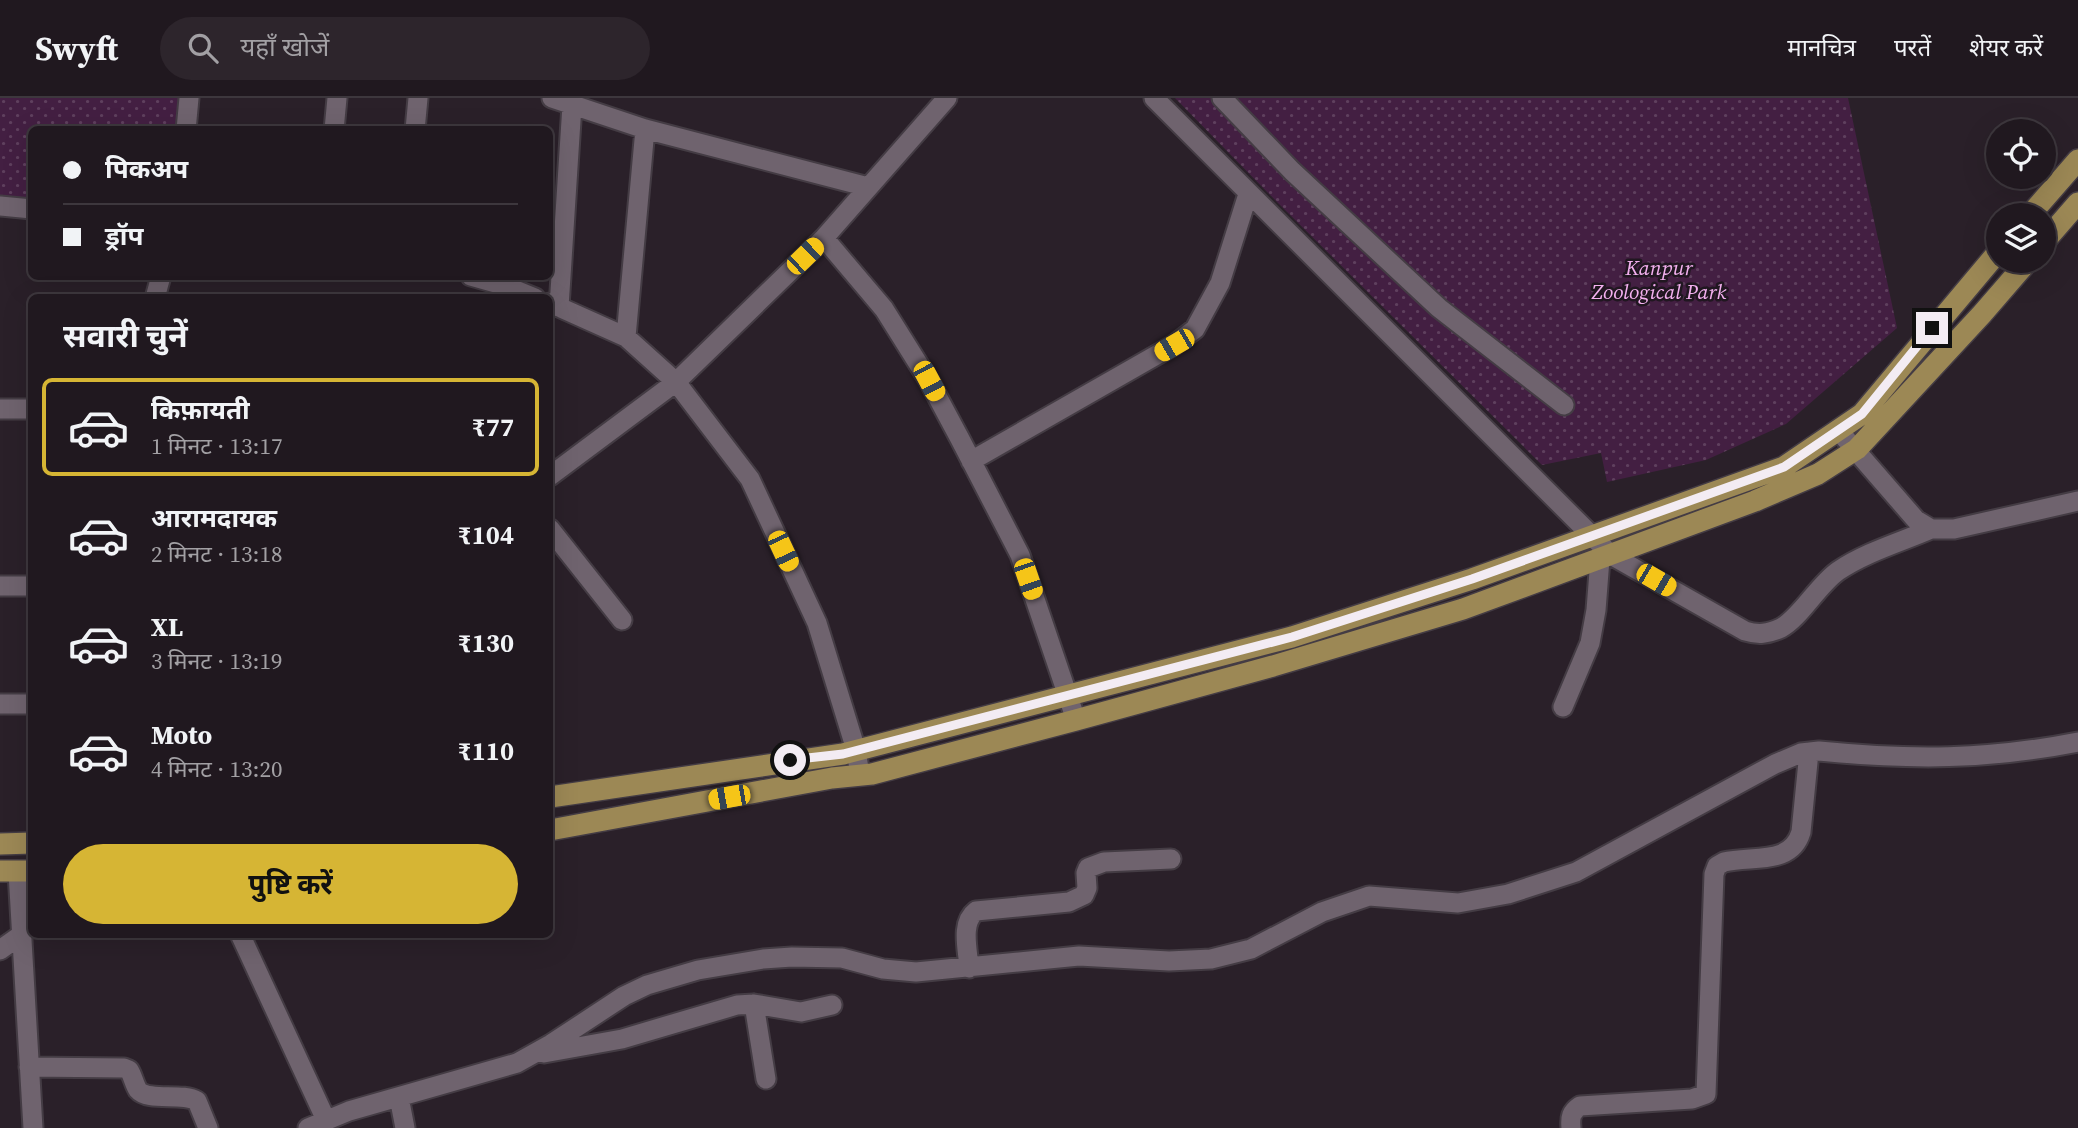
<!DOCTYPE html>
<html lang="hi">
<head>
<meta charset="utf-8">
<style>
  :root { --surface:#20181f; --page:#2d252c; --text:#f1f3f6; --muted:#a2a0a4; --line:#3d373d; --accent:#d6b534 }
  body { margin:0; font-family:"Source Serif 4","Noto Sans Devanagari",serif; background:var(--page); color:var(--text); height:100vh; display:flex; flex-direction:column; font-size:26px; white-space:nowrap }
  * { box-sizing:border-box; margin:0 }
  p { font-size:23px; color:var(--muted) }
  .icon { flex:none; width:38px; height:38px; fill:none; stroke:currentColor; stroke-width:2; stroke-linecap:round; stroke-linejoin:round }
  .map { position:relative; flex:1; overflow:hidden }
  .sheet { position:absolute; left:28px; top:196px; width:525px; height:644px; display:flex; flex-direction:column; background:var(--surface); border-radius:10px; box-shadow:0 7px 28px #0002,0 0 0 2px var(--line) }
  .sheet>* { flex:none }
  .guide { position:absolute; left:28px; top:28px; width:525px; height:154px; border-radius:10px; box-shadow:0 7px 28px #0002,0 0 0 2px var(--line); display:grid; align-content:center; height:154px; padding:0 35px; background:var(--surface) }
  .buttons { position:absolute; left:1986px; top:21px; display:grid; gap:14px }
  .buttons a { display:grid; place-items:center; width:70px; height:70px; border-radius:50%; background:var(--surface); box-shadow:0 7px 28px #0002,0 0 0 2px var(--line); font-size:35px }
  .end { position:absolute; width:32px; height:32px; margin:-16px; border:9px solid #f3ecf3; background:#111; box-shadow:0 0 0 4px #111 }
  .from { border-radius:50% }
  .car { position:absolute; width:21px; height:42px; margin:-21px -10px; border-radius:9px; box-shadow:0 0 5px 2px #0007; background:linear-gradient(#f5c518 24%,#345 0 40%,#f5c518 0 76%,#345 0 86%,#f5c518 0) }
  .guide b { display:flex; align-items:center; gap:24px; height:66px; font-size:26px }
  .guide b+b { border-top:2px solid var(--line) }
  .guide i { width:18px; height:18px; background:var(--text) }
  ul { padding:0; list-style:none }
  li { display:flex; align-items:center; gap:21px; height:98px; margin:0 14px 10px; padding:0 21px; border:4px solid transparent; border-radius:10px }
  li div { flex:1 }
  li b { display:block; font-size:26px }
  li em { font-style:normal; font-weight:700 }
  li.active { border-color:var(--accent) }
  li>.icon { width:63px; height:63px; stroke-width:1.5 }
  h2 { padding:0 35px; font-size:32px; line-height:84px }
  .action { display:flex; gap:14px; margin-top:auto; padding:14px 35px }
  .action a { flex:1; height:80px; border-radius:42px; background:var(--accent); color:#111; font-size:28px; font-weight:700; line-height:80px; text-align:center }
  header { display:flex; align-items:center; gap:42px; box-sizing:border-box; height:98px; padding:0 35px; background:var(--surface); border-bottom:2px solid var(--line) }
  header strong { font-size:33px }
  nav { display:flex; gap:38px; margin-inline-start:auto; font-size:24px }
  .search { width:490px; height:63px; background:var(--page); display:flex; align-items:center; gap:18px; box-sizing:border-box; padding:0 24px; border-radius:38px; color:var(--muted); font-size:26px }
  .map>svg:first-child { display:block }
</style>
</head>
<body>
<header>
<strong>Swyft</strong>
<div class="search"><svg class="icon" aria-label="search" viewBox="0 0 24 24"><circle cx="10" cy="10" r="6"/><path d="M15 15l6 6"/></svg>यहाँ खोजें</div>
<nav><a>मानचित्र</a><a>परतें</a><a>शेयर करें</a></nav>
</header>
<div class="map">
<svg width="2078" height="1030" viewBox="0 0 2078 1030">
  <defs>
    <pattern id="park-dots" width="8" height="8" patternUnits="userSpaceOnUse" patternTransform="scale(1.75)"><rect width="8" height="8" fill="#431f42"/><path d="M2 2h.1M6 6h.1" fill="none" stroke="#5f405e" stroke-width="1.8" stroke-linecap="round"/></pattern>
  </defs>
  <rect width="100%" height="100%" fill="#2a2029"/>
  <path fill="url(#park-dots)" d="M 0,0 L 189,0 L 186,31 L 32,32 L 31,118 L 0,115 Z
    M 1175,0 L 1848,0 L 1897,230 L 1786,326 L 1706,362 L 1607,384 L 1601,355 L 1542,367 L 1278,105 Z"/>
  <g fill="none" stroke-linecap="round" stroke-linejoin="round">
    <g stroke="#443c44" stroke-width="23">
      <path id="minor" d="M 552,0 L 645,31 L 868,89
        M 1154,0 L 1611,457 L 1745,533 C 1758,537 1768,536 1781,530 C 1800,520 1818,487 1838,473 C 1866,454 1901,444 1931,431
        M 1222,0 L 1292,73 L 1439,210 L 1564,307
        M 186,32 L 189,0
        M 334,32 L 337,0
        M 415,32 L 418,0
        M 0,108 L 32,111
        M 824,140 L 884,211 L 929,283 L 960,341 L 1020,457 L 1076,622
        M 471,178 L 503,187 L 535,200
        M 155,200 L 161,178
        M 550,205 L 626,239 L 676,284 L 750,381 L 817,525 L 856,652 L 860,677
        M 559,209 L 572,7
        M 626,239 L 645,31
        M 0,311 L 32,311
        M 1838,332 L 1916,422 L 1931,431 L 1954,431 L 2078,403
        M 971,363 L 1174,247 L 1195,231 L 1220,185 L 1248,96
        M 550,378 L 676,284 L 824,140 L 947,0
        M 550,431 L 622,522
        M 0,488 L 32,488
        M 0,606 L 32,606
        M 1563,609 L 1590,545 L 1596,512 L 1600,461
        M 18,774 L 33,1030
        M 240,836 L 326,1022
        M 0,852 L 21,837
        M 969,870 C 968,852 960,825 976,813 L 1069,804 L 1084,797 L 1087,790 L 1086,775 L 1088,770 L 1104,764 L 1171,761
        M 754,906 L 766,981
        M 544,955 L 622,941 L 737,907 L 754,906 L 801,914 L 832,907
        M 29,969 L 124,970 L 129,972 C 133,978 134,986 138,992 C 148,1004 182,994 197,1003 L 208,1030
        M 399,999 L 405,1030
        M 308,1030 L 349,1013 L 517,965 L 551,946 L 624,898 L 647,887 L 698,872 L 763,861 L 792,859 L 842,860 L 883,871 L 916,874 L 1079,858 L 1169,863 L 1211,861 L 1251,851 L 1322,814 L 1369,798 L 1458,805 L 1508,796 L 1576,774 L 1775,666 L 1801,655 L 1819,653 C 1911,662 1987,662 2078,644
        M 1571,1030 C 1570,1019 1571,1014 1580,1008 L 1692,1001 L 1706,996 L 1714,776 L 1717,768 L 1724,764 C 1752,757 1791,768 1801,734 L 1809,654"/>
    </g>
    <g stroke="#443c44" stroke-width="24">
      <path id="major" d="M 2030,117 L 2078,62
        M 2044,144 L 2078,105
        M 550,699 L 843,656 L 1292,539 L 1472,481 L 1784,369 L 1862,316 L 1998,154
        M 550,732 L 832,680 L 872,676 L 1076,622 L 1273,568 L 1463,511 L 1755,403 L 1818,376 L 1857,351 L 1982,216 L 2028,163
        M 0,746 L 32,745
        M 0,773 L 32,773"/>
    </g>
    <use href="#minor" stroke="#6f636e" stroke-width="19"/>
    <use href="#major" stroke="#9c8855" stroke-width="21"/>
  </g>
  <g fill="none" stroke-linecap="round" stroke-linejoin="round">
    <path stroke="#f3ecf3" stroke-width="9" d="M 790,662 L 843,656 L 1292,539 L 1472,481 L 1784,369 L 1862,316 L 1932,230"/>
  </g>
  <g text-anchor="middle" stroke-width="5" stroke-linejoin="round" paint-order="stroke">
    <g font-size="21" font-style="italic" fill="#f3b0ef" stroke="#201720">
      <text x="1659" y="177">Kanpur<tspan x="1659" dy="24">Zoological Park</tspan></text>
    </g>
  </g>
</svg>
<div class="buttons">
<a><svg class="icon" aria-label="locate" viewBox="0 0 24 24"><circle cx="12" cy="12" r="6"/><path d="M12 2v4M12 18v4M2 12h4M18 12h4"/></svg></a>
<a><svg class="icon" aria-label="layers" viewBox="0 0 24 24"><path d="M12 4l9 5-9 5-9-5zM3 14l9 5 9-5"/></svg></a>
</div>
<i class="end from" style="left:790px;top:662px"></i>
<i class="end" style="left:1932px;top:230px"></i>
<i class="car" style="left:805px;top:158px;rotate:46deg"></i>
<i class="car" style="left:1174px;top:247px;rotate:240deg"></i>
<i class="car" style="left:929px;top:283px;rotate:152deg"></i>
<i class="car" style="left:783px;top:453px;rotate:155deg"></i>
<i class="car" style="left:1028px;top:481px;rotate:161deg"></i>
<i class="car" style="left:1656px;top:482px;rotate:120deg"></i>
<i class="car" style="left:729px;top:699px;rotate:260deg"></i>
<div class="guide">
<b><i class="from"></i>पिकअप</b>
<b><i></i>ड्रॉप</b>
</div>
<section class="sheet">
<h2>सवारी चुनें</h2>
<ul>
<li class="active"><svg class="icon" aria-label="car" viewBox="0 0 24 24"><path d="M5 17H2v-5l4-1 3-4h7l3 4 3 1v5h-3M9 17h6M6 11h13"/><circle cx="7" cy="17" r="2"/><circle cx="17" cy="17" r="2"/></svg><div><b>किफ़ायती</b><p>1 मिनट · 13:17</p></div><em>₹77</em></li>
<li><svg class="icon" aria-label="car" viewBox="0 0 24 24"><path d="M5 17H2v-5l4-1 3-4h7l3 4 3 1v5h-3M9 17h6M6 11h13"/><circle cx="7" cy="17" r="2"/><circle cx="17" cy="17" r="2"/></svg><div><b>आरामदायक</b><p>2 मिनट · 13:18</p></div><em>₹104</em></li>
<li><svg class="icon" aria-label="car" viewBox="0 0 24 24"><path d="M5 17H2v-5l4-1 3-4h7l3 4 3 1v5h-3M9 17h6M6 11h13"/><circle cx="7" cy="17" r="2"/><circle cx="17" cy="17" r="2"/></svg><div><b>XL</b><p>3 मिनट · 13:19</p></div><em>₹130</em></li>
<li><svg class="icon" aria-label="car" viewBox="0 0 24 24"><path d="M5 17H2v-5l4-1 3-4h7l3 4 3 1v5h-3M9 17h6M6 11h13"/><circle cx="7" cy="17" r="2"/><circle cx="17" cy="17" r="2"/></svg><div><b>Moto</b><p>4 मिनट · 13:20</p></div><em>₹110</em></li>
</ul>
<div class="action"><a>पुष्टि करें</a></div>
</section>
</div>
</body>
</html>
